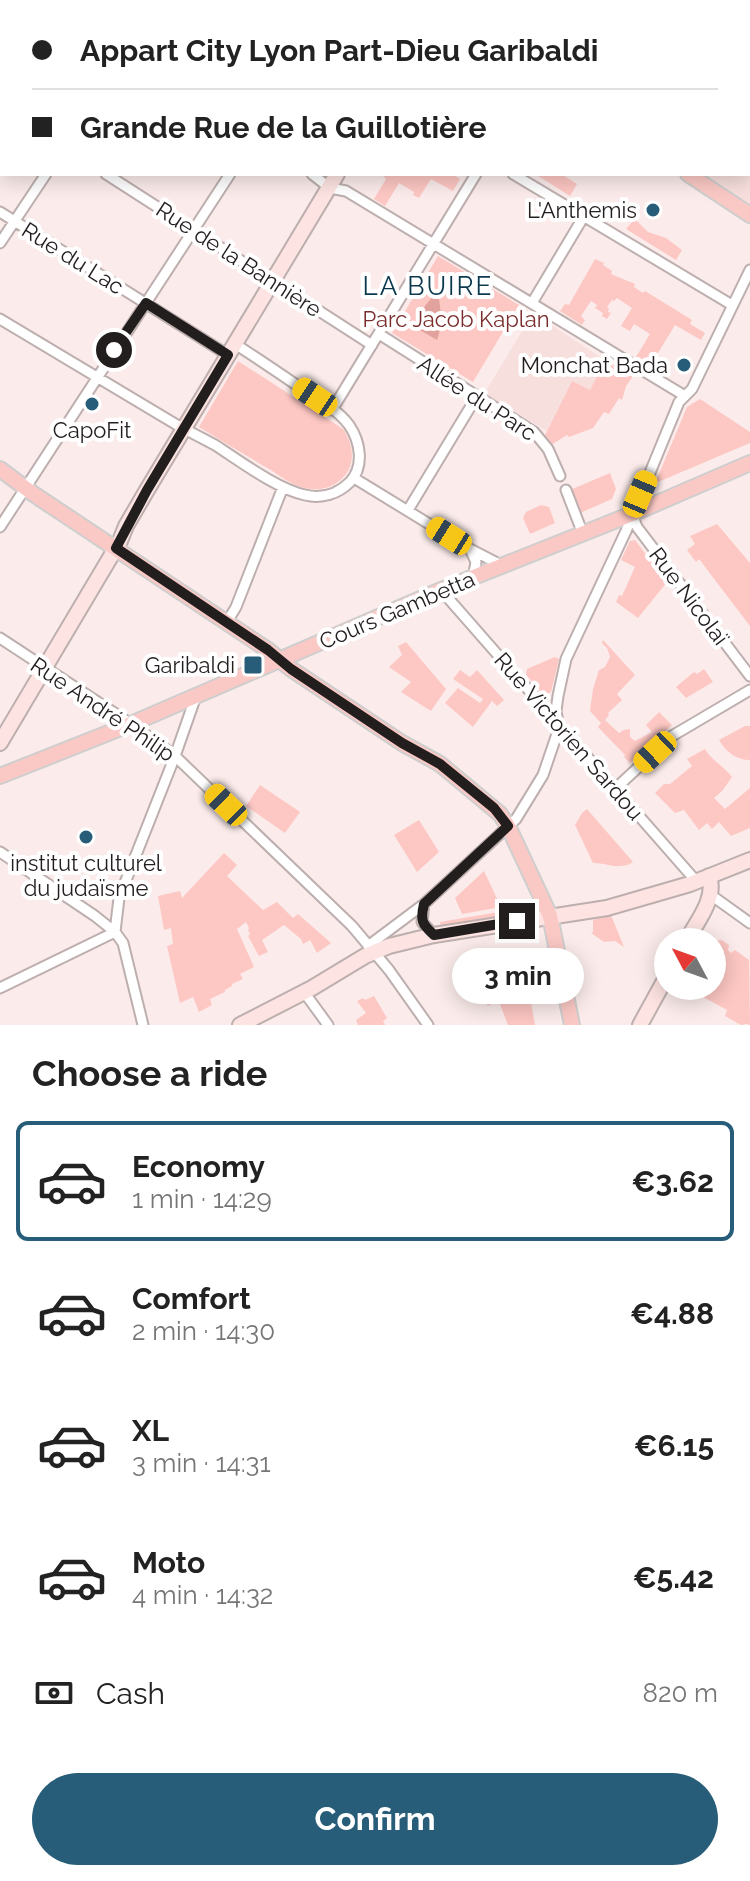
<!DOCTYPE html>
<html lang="en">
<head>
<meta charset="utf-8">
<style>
  :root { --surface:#fff; --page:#f6f6f6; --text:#222; --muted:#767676; --line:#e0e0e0; --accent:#275d78 }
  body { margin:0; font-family:Raleway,sans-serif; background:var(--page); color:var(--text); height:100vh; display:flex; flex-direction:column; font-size:30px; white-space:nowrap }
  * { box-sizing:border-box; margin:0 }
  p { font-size:26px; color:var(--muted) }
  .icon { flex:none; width:44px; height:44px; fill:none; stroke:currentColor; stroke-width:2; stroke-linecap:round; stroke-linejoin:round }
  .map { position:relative; height:1025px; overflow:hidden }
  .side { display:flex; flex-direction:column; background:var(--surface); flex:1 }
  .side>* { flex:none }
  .guide { position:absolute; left:0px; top:0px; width:750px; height:176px; box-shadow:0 4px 20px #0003; display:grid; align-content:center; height:176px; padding:0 32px; background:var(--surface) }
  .needle { width:52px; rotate:311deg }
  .buttons { position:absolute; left:654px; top:928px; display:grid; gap:16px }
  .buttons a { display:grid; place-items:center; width:72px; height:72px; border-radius:50%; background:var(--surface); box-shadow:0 4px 20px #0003; font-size:40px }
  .end { position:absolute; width:36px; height:36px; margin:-18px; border:10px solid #231e1e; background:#fff; box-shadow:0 0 0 4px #fff }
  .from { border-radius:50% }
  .bubble { position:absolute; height:56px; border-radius:28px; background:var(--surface); box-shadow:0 4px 20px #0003; font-size:26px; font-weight:700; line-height:56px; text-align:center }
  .car { position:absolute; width:24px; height:48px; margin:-24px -12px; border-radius:10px; box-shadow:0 0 6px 2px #0007; background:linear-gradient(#f5c518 24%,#345 0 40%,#f5c518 0 76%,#345 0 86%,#f5c518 0) }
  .guide b { display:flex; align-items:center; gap:28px; height:76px; font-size:30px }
  .guide b+b { border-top:2px solid var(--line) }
  .guide i { width:20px; height:20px; background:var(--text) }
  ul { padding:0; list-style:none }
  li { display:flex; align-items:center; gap:24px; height:120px; margin:0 16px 12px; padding:0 16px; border:4px solid transparent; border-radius:12px }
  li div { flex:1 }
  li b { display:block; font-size:30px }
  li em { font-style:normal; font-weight:700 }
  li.active { border-color:var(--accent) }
  li>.icon { width:72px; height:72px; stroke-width:1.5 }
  h2 { padding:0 32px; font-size:36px; line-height:96px }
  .pay { display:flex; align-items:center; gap:20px; height:88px; padding:0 32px; font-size:30px }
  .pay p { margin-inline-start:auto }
  .action { display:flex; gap:16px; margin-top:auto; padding:16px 32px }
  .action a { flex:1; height:92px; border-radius:48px; background:var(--accent); color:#fff; font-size:32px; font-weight:700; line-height:92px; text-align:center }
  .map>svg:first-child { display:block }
</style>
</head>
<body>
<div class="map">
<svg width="750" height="1025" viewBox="0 0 750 1025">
  <rect width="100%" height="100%" fill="#fbeceb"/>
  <path fill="#f7dfdd" d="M 748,98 L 750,100 L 750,223 L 676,174 L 748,174 Z
    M 533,313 L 605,360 L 590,390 L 572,381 L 547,431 L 484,394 Z"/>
  <path fill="#fdc7c3" d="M 386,174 L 452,174 L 460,179 L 453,191 L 431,179 L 419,198 L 413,195 L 414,192 L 399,183 L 385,206 L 374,199 L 386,179 L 384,177 Z
    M 535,174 L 563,175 L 577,184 L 570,196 Z
    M 637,221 L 648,232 L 666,238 L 682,250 L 676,260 L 626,229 L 632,222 Z
    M 438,256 L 519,305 L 473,382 L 392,333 Z
    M 595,259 L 604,263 L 603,265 L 612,271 L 611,274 L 635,284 L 634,287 L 643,293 L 645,291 L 692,320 L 690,324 L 705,333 L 701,340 L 675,325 L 650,366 L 636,357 L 650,334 L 634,324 L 630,331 L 621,326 L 632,308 L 617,298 L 614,301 L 612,300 L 607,307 L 609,309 L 608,312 L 611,313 L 607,319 L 602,316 L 603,313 L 595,308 L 597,305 L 591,301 L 581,316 L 585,320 L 582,325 L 560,311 L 565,304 L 569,305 Z
    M 605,360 L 633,376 L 626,386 L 622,400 L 619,398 L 609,414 L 604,412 L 593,428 L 569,437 L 567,435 L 551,445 L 544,437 L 572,381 L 590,390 Z
    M 238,361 L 343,429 C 351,441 355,456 349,469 C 340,487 319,493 301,487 C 290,484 279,475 269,469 C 245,455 222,441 199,427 Z
    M 700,399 L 750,432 L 750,443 L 658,482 L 656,481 L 687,407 Z
    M 610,473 L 616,489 L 612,499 L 580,513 L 570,490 Z
    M 541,505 L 549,507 L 555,523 L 530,534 L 523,518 L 526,512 Z
    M 717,524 L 750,563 L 750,626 L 699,559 L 696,562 L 687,550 L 695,544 L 690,536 Z
    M 635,540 L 667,582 L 638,618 L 616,602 L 619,595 L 622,596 L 635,567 L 621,560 L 630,541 Z
    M 603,640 L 635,675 L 617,694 L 622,700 L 608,713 L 609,715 L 605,720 L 619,733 L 624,730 L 630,729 L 630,737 L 635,741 L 652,732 L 646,725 L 659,712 L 672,725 L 630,763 L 624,757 L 625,755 L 598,727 L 601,723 L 590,711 L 593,689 L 599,670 L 605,667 L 610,657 L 607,648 L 602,643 Z
    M 406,642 L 446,689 L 431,711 L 401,692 L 411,682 L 389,667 L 402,655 L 398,646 Z
    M 555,657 L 559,659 L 551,692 L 544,695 L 526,675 L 527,669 Z
    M 704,669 L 713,682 L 686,698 L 676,687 L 694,672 L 697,674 Z
    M 460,670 L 470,677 L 477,670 L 504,700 L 497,706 L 492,701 L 473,727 L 445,703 L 458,688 L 480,703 L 483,699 L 453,679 Z
    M 745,726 L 750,726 L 750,760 C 736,760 726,752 719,740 Z
    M 705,749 C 712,761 724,766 732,777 L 723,790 L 714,798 L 725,809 L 750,788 L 750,828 L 731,836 L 719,822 L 712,829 L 707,823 L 699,830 L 684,810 L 675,813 L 655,793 L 664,784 L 670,784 L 692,766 L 687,759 Z
    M 260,785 L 300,812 L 285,833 L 246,806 Z
    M 587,809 L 633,862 C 620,871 604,862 593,863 L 575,825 L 582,813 Z
    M 419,820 L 439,852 L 417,872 L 394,835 Z
    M 224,853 L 237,865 L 227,876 L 263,910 L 277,902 L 293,918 L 298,914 L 331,943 L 317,953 L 310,940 L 303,944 L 301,939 L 284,925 L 262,940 L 268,952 L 259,956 L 248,936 L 250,934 L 248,930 L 249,928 L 246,922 L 237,929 L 254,967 L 240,974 L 243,979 L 232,984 L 232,986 L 225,990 L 225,992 L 210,999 L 212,1005 L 199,1012 L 193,997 L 180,1003 L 167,946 L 173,944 L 171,928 L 164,930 L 158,896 L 180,891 L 182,898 Z
    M 484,871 L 501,907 L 462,914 L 455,898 Z
    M 527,907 L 528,912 L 441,927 L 440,922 Z
    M 611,915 L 624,947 L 615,941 L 604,942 L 591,933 L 593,932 L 593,920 Z
    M 722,940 L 729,945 L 728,950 L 731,953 L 735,950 L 749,960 L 750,1025 L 746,1024 L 741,1025 L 725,1016 L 727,1010 L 694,992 L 697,986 L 712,986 L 712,946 L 715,941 Z
    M 494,967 L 505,993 L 527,979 L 535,1025 L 508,1025 L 498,999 L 488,1006 L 473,976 L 476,973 L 475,970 Z
    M 374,996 L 387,1018 L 383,1021 L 385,1025 L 358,1025 L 356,1020 L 366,1013 L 357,1001 L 363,998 L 365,1000 Z"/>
  <path fill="#e2a29d" d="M 438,290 L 442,323 L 437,340 L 413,326 L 425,306 Z"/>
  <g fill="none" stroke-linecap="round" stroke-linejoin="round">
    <g stroke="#bdafae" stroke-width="13">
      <path id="street" d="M 111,0 L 114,2
        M 748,0 L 750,3
        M 190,2 L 191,0
        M 343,2 L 345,0
        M 0,5 L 2,6
        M 0,106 L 2,107
        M 106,174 L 372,345
        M 312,174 L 330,188 L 346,191 L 685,396
        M 513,174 L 732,305
        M 0,212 L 228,355
        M 0,243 L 46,174
        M 532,303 L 584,216
        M 0,319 L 177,425 C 190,432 202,438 215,445 C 240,461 277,489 305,495 C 322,499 338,494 350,482 C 365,466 360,441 349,425 C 338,410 317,398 301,388 C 279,373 257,358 235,344
        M 379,334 L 534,432 L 548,449 L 560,476
        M 332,410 L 476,174
        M 354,478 L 470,549
        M 566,490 L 583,534
        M 408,510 L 477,396
        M 632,514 L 637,527 L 750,676
        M 0,527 L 230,174
        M 473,578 L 476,562 L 470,549 L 503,566
        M 441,590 L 696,881
        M 227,622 L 236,607 L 283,487
        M 0,638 L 131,724 L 175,756 L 352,926 L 389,970 L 428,1025
        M 616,788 L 672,736 L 750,690
        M 0,852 L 95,916 L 115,932 L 123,943 L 143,1025
        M 711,895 L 750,923
        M 424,904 L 422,922 L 434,935
        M 115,932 L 119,898 L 175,756 L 196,696
        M 368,946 L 424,904 L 516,819 L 543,775 L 559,728 L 556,711 L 558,696 L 566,659 L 626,531 L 679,402 L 692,389 L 750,270
        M 0,988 L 115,932
        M 304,992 L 328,1025"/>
    </g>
    <g stroke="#bdafae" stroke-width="18">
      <path id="secondary" d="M 441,2 L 442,0
        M 0,743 L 120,541 L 126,526 L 147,490 L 337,174
        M 686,942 C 696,922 717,899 709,876
        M 240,1025 L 312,988 L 365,956 L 389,946 L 434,935 L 607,908 L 690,884 L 750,860
        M 640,1025 L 668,974"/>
    </g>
    <g stroke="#cfcece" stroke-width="18">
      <path id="primary" d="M 416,0 L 419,2
        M 688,174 L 750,215
        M 0,469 L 32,493 L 268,650 L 291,669 L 402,743 L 440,764 L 500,814 L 508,826 L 550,916 L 572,1025
        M 0,776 L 131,724 L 441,590 L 632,514 L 750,463"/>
    </g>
    <use href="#street" stroke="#fff" stroke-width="9"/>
    <use href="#secondary" stroke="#fde4e2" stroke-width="14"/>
    <use href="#primary" stroke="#fbc9c5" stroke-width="14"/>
    <path stroke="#6d6564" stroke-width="3" stroke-dasharray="16 8" stroke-linecap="butt" d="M 614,0 L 616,2
      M 634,0 L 636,2
      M 748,125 L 750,128
      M 748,143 L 750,146"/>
  </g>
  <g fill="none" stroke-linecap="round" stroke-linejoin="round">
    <path stroke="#231e1e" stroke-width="10" d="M 114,350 L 146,303 L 228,355 L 147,490 L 116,548 L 268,650 L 291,669 L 402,743 L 440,764 L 494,808 L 508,826 L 424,904 C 420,921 422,924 434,935 L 517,921"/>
  </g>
  <g fill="#275d78" stroke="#fff" stroke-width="3">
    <circle cx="653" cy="210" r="8"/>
    <circle cx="684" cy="365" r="8"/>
    <circle cx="92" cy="404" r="8"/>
    <rect x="243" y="655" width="20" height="20" rx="4"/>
    <circle cx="86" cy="837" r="8"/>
  </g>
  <g text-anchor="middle" stroke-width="8" stroke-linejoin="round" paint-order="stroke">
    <g font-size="22" fill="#231e1e" stroke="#fff" text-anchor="end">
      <text x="637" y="218">L'Anthemis</text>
      <text x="668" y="373">Monchat Bada</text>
      <text x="92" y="438" text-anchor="middle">CapoFit</text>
      <text x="235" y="673">Garibaldi</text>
      <text x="86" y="871" text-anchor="middle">institut culturel<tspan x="86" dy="25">du judaïsme</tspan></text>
    </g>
    <g font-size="22" fill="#231e1e" stroke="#fff">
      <text transform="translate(73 258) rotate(32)" y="8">Rue du Lac</text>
      <text transform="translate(239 259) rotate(33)" y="8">Rue de la Bannière</text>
      <text transform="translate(477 398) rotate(33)" y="8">Allée du Parc</text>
      <text transform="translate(689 596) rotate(53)" y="8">Rue Nicolaï</text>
      <text transform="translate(397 610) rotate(-23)" y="8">Cours Gambetta</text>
      <text transform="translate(103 709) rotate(34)" y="8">Rue André Philip</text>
      <text transform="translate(569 736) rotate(49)" y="8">Rue Victorien Sardou</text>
    </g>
    <g font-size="22" fill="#7a2d2c" stroke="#fff">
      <text x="456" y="327">Parc Jacob Kaplan</text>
    </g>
    <g font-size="26" letter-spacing="2" fill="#0b384d" stroke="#fff">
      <text x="428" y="295">LA BUIRE</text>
    </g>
  </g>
</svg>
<div class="buttons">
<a><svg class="needle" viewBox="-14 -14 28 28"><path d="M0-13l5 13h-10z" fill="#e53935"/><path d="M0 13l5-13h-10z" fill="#767676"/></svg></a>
</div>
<i class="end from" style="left:114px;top:350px"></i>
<i class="end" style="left:517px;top:921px"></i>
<div class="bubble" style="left:452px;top:948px;width:132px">3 min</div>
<i class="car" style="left:315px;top:397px;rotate:304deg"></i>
<i class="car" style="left:640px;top:494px;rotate:23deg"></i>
<i class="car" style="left:449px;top:536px;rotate:302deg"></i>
<i class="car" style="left:655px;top:752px;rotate:227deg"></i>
<i class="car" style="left:226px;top:805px;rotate:314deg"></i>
<div class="guide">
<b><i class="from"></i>Appart City Lyon Part-Dieu Garibaldi</b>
<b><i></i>Grande Rue de la Guillotière</b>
</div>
</div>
<section class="side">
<h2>Choose a ride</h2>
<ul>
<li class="active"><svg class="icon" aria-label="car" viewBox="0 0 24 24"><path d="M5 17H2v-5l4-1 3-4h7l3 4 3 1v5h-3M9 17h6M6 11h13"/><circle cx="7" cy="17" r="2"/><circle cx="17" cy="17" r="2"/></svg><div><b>Economy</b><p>1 min · 14:29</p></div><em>€3.62</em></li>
<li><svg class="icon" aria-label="car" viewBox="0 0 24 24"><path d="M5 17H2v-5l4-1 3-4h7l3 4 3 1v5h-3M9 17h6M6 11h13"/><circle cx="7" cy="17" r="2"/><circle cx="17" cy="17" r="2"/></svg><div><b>Comfort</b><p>2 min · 14:30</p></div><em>€4.88</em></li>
<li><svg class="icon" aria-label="car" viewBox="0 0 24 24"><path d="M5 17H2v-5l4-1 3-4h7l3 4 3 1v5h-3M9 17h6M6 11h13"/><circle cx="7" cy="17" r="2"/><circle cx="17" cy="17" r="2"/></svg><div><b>XL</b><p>3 min · 14:31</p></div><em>€6.15</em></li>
<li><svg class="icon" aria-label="car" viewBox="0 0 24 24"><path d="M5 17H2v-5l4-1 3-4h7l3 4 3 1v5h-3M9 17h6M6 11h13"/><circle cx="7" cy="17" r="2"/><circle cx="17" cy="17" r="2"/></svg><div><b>Moto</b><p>4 min · 14:32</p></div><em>€5.42</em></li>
</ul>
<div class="pay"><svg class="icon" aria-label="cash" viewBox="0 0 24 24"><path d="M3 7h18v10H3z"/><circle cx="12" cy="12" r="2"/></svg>Cash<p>820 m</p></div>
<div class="action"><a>Confirm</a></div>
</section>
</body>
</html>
